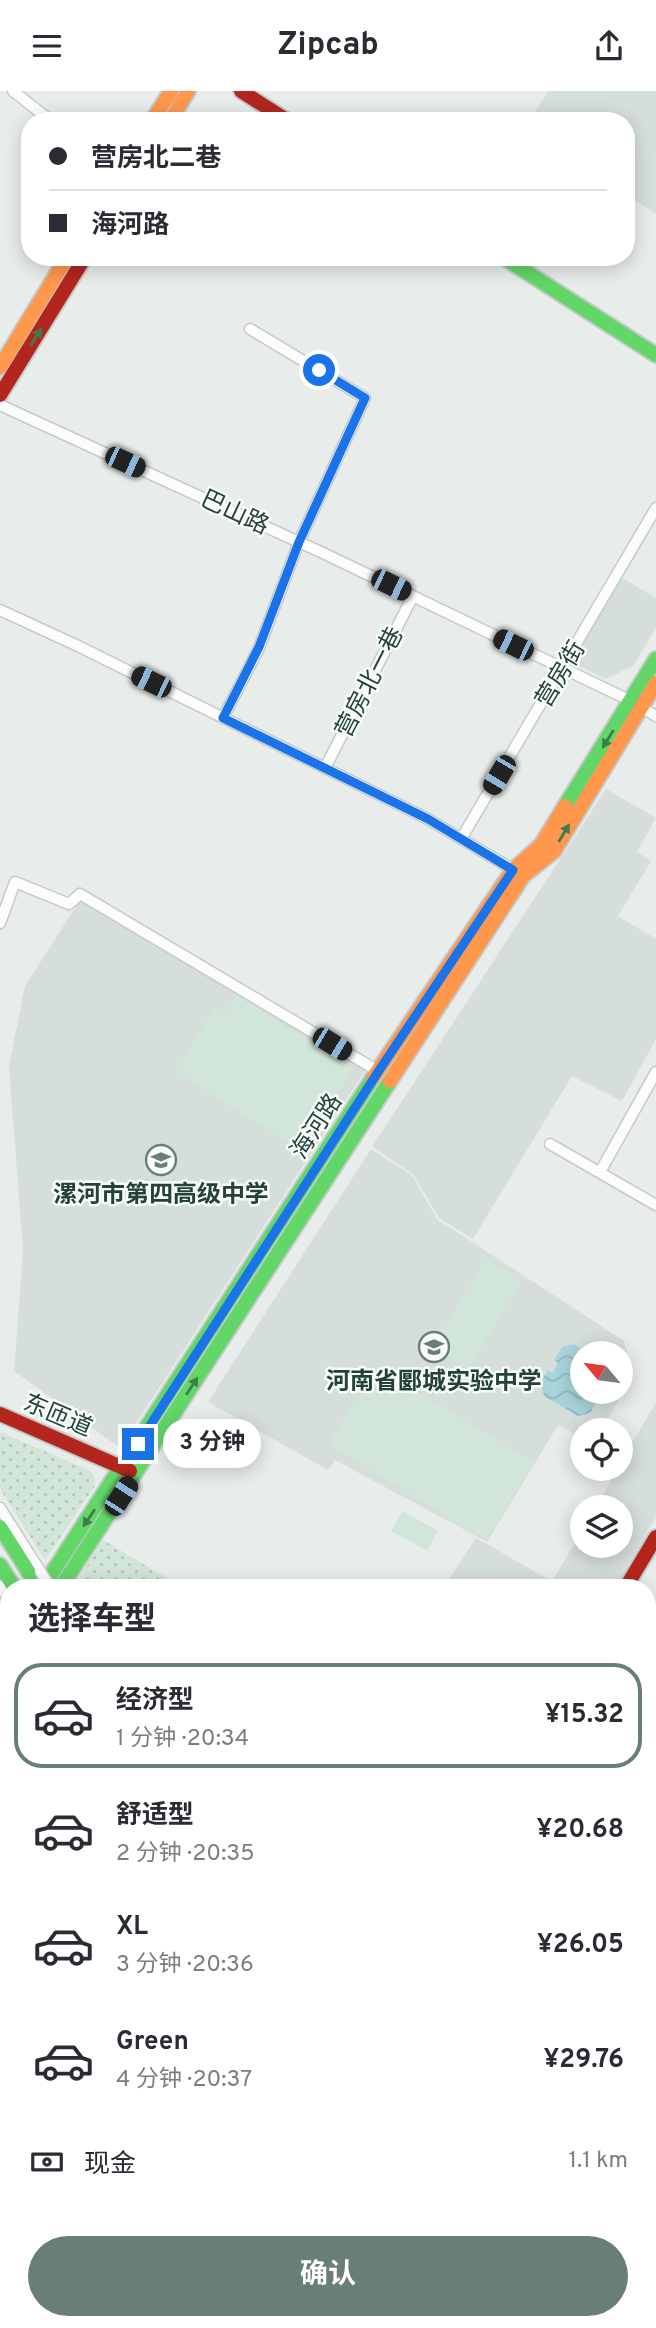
<!DOCTYPE html>
<html lang="zh">
<head>
<meta charset="utf-8">
<style>
  :root { --surface:#fff; --page:#f7f7f7; --text:#2b2b33; --muted:#7c7c81; --line:#e1e1e2; --accent:#697e78 }
  body { margin:0; font-family:Overpass,"Noto Sans SC",sans-serif; background:var(--page); color:var(--text); height:100vh; display:flex; flex-direction:column; font-size:26px; white-space:nowrap }
  * { box-sizing:border-box; margin:0 }
  p { font-size:23px; color:var(--muted) }
  .icon { flex:none; width:38px; height:38px; fill:none; stroke:currentColor; stroke-width:2; stroke-linecap:round; stroke-linejoin:round }
  .map { position:relative; flex:1; overflow:hidden }
  .drawer { position:absolute; left:0px; top:1488px; width:656px; height:751px; display:flex; flex-direction:column; background:var(--surface); border-radius:28px 28px 0 0; box-shadow:0 4px 18px #0003 }
  .drawer>* { flex:none }
  .hud { position:absolute; left:21px; top:21px; width:614px; height:154px; border-radius:28px; box-shadow:0 4px 18px #0003; display:grid; align-content:center; height:154px; padding:0 28px; background:var(--surface) }
  .needle { width:46px; rotate:299deg }
  .buttons { position:absolute; left:570px; top:1250px; display:grid; gap:14px }
  .buttons a { display:grid; place-items:center; width:63px; height:63px; border-radius:50%; background:var(--surface); box-shadow:0 4px 18px #0003; font-size:35px }
  .end { position:absolute; width:32px; height:32px; margin:-16px; border:9px solid #1a73e8; background:#fff; box-shadow:0 0 0 4px #fff }
  .from { border-radius:50% }
  .bubble { position:absolute; height:49px; border-radius:24px; background:var(--surface); box-shadow:0 4px 18px #0003; font-size:23px; font-weight:700; line-height:49px; text-align:center }
  .car { position:absolute; width:21px; height:42px; margin:-21px -10px; border-radius:9px; box-shadow:0 0 5px 2px #0007; background:linear-gradient(#222 24%,#8ab4d8 0 40%,#222 0 76%,#8ab4d8 0 86%,#222 0) }
  .hud b { display:flex; align-items:center; gap:24px; height:66px; font-size:26px }
  .hud b+b { border-top:2px solid var(--line) }
  .hud i { width:18px; height:18px; background:var(--text) }
  ul { padding:0; list-style:none }
  li { display:flex; align-items:center; gap:21px; height:105px; margin:0 14px 10px; padding:0 14px; border:4px solid transparent; border-radius:28px }
  li div { flex:1 }
  li b { display:block; font-size:26px }
  li em { font-style:normal; font-weight:700 }
  li.current { border-color:var(--accent) }
  li>.icon { width:63px; height:63px; stroke-width:1.5 }
  h2 { padding:0 28px; font-size:32px; line-height:84px }
  .pay { display:flex; align-items:center; gap:18px; height:77px; padding:0 28px; font-size:26px }
  .pay p { margin-inline-start:auto }
  .action { display:flex; gap:14px; margin-top:auto; padding:14px 28px }
  .action a { flex:1; height:80px; border-radius:42px; background:var(--accent); color:#fff; font-size:28px; font-weight:700; line-height:80px; text-align:center }
  header { display:flex; justify-content:space-between; align-items:center; height:91px; padding:0 28px; background:var(--surface); font-size:32px; font-weight:700 }
  .map>svg:first-child { display:block }
</style>
</head>
<body>
<header><svg class="icon" aria-label="menu" viewBox="0 0 24 24"><path d="M4 6h16M4 12h16M4 18h16"/></svg>Zipcab<svg class="icon" aria-label="share" viewBox="0 0 24 24"><path d="M12 15V3M7 8l5-5 5 5M5 13v7h14v-7"/></svg></header>
<div class="map">
<svg width="656" height="2237" viewBox="0 0 656 2237">
  <defs>
    <pattern id="forest-crowns" width="20" height="18" patternUnits="userSpaceOnUse" patternTransform="scale(1.75)"><rect width="20" height="18" fill="#d1e6d8"/><path d="M2 6a3 3 0 1 1 6 0M12 15a3 3 0 1 1 6 0" fill="none" stroke="#b3c6ba"/></pattern>
    <pattern id="garden-dots" width="8" height="8" patternUnits="userSpaceOnUse" patternTransform="scale(1.75)"><rect width="8" height="8" fill="#d1e6d8"/><path d="M2 2h.1M6 6h.1" fill="none" stroke="#b3c6ba" stroke-width="1.8" stroke-linecap="round"/></pattern>
    <pattern id="water-waves" width="16" height="10" patternUnits="userSpaceOnUse" patternTransform="scale(1.75)"><rect width="16" height="10" fill="#a9d4db"/><path d="M0 5q4-4 8 0t8 0" fill="none" stroke="#91b7bd"/></pattern>
  </defs>
  <rect width="100%" height="100%" fill="#e8edeb"/>
  <path fill="#d6dedb" fill-rule="evenodd" d="M 549,0 L 656,0 L 656,123 L 627,104 L 626,30 L 528,30 Z
    M 621,486 L 656,507 L 656,537 L 633,575 L 605,588 L 572,571 Z
    M 606,698 L 656,727 L 637,761 L 651,770 L 618,825 L 656,848 L 656,948 L 622,1010 L 572,985 L 473,1148 L 439,1127 L 413,1083 L 372,1056 Z
    M 80,809 L 366,978 L 120,1357 L 14,1280 L 23,1159 L 9,975 L 25,895 Z
    M 371,1058 L 412,1084 L 437,1128 L 624,1250 L 632,1285 L 606,1331 L 573,1342 L 558,1334 L 487,1451 L 335,1369 L 328,1379 L 208,1311 ZM 583,1262 L 621,1262 L 621,1300 L 583,1300 Z
    M 656,1311 L 656,1426 L 615,1496 L 565,1496 L 553,1489 L 583,1438 L 583,1454 L 621,1454 L 621,1416 L 596,1416 L 618,1377 L 621,1377 L 621,1371 Z
    M 476,1447 L 562,1496 L 444,1496 Z"/>
  <path fill="#d1e6d8" d="M 237,904 L 353,978 L 301,1060 L 175,980 L 216,916 L 226,922 Z
    M 486,1168 L 522,1190 L 468,1278 L 432,1256 Z
    M 377,1276 L 533,1371 L 486,1449 L 329,1353 Z
    M 403,1420 L 438,1440 L 427,1460 L 391,1440 Z"/>
  <path fill="url(#forest-crowns)" d="M 0,1618 L 9,1624 L 9,1839 L 0,1845 Z
    M 656,1630 L 656,1691 L 648,1690 L 648,1633 Z
    M 648,1814 L 656,1815 L 656,2062 L 648,2062 Z
    M 9,2049 L 9,2188 L 0,2194 L 0,2056 Z"/>
  <path fill="url(#garden-dots)" d="M 0,1341 L 91,1380 L 95,1388 L 95,1395 L 45,1469 L 0,1398 Z
    M 103,1449 L 182,1496 L 73,1496 Z"/>
  <path fill="url(#water-waves)" d="M 574,1253 L 587,1262 L 583,1262 L 583,1300 L 603,1300 L 590,1322 L 578,1325 L 545,1306 L 540,1293 L 548,1279 L 552,1282 L 558,1272 L 554,1269 L 562,1256 Z
    M 648,1691 L 656,1692 L 656,1813 L 648,1813 Z
    M 9,1841 L 9,2048 L 0,2055 L 0,1847 Z"/>
  <g fill="none" stroke-linecap="round" stroke-linejoin="round">
    <g stroke="#c5cac8" stroke-width="13">
      <path id="street" d="M 13,0 L 51,30
        M 0,314 L 323,462 L 631,610 L 656,625
        M 0,519 L 78,555 L 428,728 L 517,781
        M 223,627 L 259,557 L 299,451 L 365,307 L 250,238
        M 325,677 L 413,505
        M 461,748 L 656,417
        M 0,832 L 15,791 L 69,813 L 80,803 L 378,980
        M 550,1053 L 656,1114
        M 600,1081 L 656,981
        M 0,1417 L 40,1480
        M 0,1495 L 9,1509
        M 648,1659 L 656,1660
        M 0,1731 L 9,1726
        M 648,1975 L 656,1974
        M 648,2067 L 656,2068
        M 648,2111 L 656,2112
        M 0,2176 L 9,2170
        M 0,2189 L 9,2184
        M 132,2230 L 137,2237
        M 316,2230 L 320,2237"/>
    </g>
    <g stroke="#c3cbc8" stroke-width="18">
      <path id="fast" d="M 503,166 L 656,264
        M 565,715 L 656,568
        M 0,1436 L 38,1496
        M 0,1474 L 14,1496
        M 43,1496 L 373,987
        M 61,1496 L 390,990
        M 648,1623 L 656,1622"/>
    </g>
    <g stroke="#c3cbc8" stroke-width="18">
      <path id="slow" d="M 152,30 L 171,0
        M 170,30 L 188,0
        M 0,276 L 67,166
        M 373,987 L 513,779 L 541,754 L 565,715
        M 390,990 L 523,785 L 554,760 L 656,592
        M 0,1568 L 9,1551
        M 0,1591 L 9,1605
        M 648,2038 L 656,2043
        M 648,2080 L 656,2081
        M 648,2098 L 656,2099"/>
    </g>
    <g stroke="#c3cbc8" stroke-width="18">
      <path id="jam" d="M 241,0 L 288,30
        M 0,304 L 85,166
        M 0,1323 L 130,1380
        M 626,1496 L 656,1446"/>
    </g>
    <use href="#street" stroke="#fcfcfc" stroke-width="10"/>
    <use href="#fast" stroke="#63d668" stroke-width="14"/>
    <use href="#slow" stroke="#ff974d" stroke-width="14"/>
    <use href="#jam" stroke="#b3261e" stroke-width="14"/>
    <g stroke="#c5cac8" stroke-width="13" stroke-linecap="butt">
      <path id="street-bridge" d="M 40,1480 L 50,1496"/>
    </g>
    <use href="#street-bridge" stroke="#fcfcfc" stroke-width="10"/>
  </g>
  <defs><path id="oneway-solid" d="M-6-.8H1V-3.2L6.5 0L1 3.2V.8H-6Z" transform="scale(1.75)"/></defs>
  <g fill="#3d7d4c">
    <use href="#oneway-solid" transform="translate(36 246) rotate(-58)"/>
    <use href="#oneway-solid" transform="translate(608 648) rotate(122)"/>
    <use href="#oneway-solid" transform="translate(564 742) rotate(-59)"/>
    <use href="#oneway-solid" transform="translate(192 1295) rotate(-57)"/>
    <use href="#oneway-solid" transform="translate(89 1427) rotate(124)"/>
  </g>
  <g fill="none" stroke-linecap="round" stroke-linejoin="round">
    <path stroke="#1a73e8" stroke-width="9" d="M 138,1353 L 378,981 L 513,779 L 428,728 L 223,627 L 259,556 L 299,451 L 365,307 L 319,279"/>
  </g>
  <defs>
    <g id="school-ring" transform="scale(1.575)"><circle r="9.5" fill="#f7fbf9" stroke="#697e78" stroke-width="1.5"/><path d="M0-5L7-2L0 1L-7-2ZM-4 1L0 2.5L4 1V4Q0 6-4 4Z" fill="#697e78"/></g>
  </defs>
  <g fill-rule="evenodd">
    <use href="#school-ring" x="161" y="1069"/>
    <use href="#school-ring" x="434" y="1256"/>
  </g>
  <g text-anchor="middle" stroke-width="5" stroke-linejoin="round" paint-order="stroke">
    <g font-size="24" fill="#24423a" stroke="#f7fbf9">
      <text transform="translate(235 421) rotate(25)" y="8">巴山路</text>
      <text transform="translate(560 583) rotate(-59)" y="8">营房街</text>
      <text transform="translate(369 591) rotate(-63)" y="8">营房北一巷</text>
      <text transform="translate(316 1035) rotate(-57)" y="8">海河路</text>
      <text transform="translate(58 1324) rotate(23)" y="8">东匝道</text>
    </g>
    <g font-size="24" font-weight="bold" fill="#24423a" stroke="#f7fbf9">
      <text x="161" y="1111">漯河市第四高级中学</text>
      <text x="434" y="1298">河南省郾城实验中学</text>
    </g>
  </g>
</svg>
<div class="buttons">
<a><svg class="needle" viewBox="-14 -14 28 28"><path d="M0-13l5 13h-10z" fill="#e53935"/><path d="M0 13l5-13h-10z" fill="#7c7c81"/></svg></a>
<a><svg class="icon" aria-label="locate" viewBox="0 0 24 24"><circle cx="12" cy="12" r="6"/><path d="M12 2v4M12 18v4M2 12h4M18 12h4"/></svg></a>
<a><svg class="icon" aria-label="layers" viewBox="0 0 24 24"><path d="M12 4l9 5-9 5-9-5zM3 14l9 5 9-5"/></svg></a>
</div>
<i class="end from" style="left:319px;top:279px"></i>
<i class="end" style="left:138px;top:1353px"></i>
<div class="bubble" style="left:163px;top:1328px;width:98px">3 分钟</div>
<i class="car" style="left:125px;top:371px;rotate:115deg"></i>
<i class="car" style="left:391px;top:494px;rotate:116deg"></i>
<i class="car" style="left:513px;top:554px;rotate:296deg"></i>
<i class="car" style="left:151px;top:591px;rotate:296deg"></i>
<i class="car" style="left:499px;top:684px;rotate:211deg"></i>
<i class="car" style="left:332px;top:953px;rotate:121deg"></i>
<i class="car" style="left:121px;top:1405px;rotate:33deg"></i>
<div class="hud">
<b><i class="from"></i>营房北二巷</b>
<b><i></i>海河路</b>
</div>
<section class="drawer">
<h2>选择车型</h2>
<ul>
<li class="current"><svg class="icon" aria-label="car" viewBox="0 0 24 24"><path d="M5 17H2v-5l4-1 3-4h7l3 4 3 1v5h-3M9 17h6M6 11h13"/><circle cx="7" cy="17" r="2"/><circle cx="17" cy="17" r="2"/></svg><div><b>经济型</b><p>1 分钟 · 20:34</p></div><em>¥15.32</em></li>
<li><svg class="icon" aria-label="car" viewBox="0 0 24 24"><path d="M5 17H2v-5l4-1 3-4h7l3 4 3 1v5h-3M9 17h6M6 11h13"/><circle cx="7" cy="17" r="2"/><circle cx="17" cy="17" r="2"/></svg><div><b>舒适型</b><p>2 分钟 · 20:35</p></div><em>¥20.68</em></li>
<li><svg class="icon" aria-label="car" viewBox="0 0 24 24"><path d="M5 17H2v-5l4-1 3-4h7l3 4 3 1v5h-3M9 17h6M6 11h13"/><circle cx="7" cy="17" r="2"/><circle cx="17" cy="17" r="2"/></svg><div><b>XL</b><p>3 分钟 · 20:36</p></div><em>¥26.05</em></li>
<li><svg class="icon" aria-label="car" viewBox="0 0 24 24"><path d="M5 17H2v-5l4-1 3-4h7l3 4 3 1v5h-3M9 17h6M6 11h13"/><circle cx="7" cy="17" r="2"/><circle cx="17" cy="17" r="2"/></svg><div><b>Green</b><p>4 分钟 · 20:37</p></div><em>¥29.76</em></li>
</ul>
<div class="pay"><svg class="icon" aria-label="cash" viewBox="0 0 24 24"><path d="M3 7h18v10H3z"/><circle cx="12" cy="12" r="2"/></svg>现金<p>1.1 km</p></div>
<div class="action"><a>确认</a></div>
</section>
</div>
</body>
</html>
